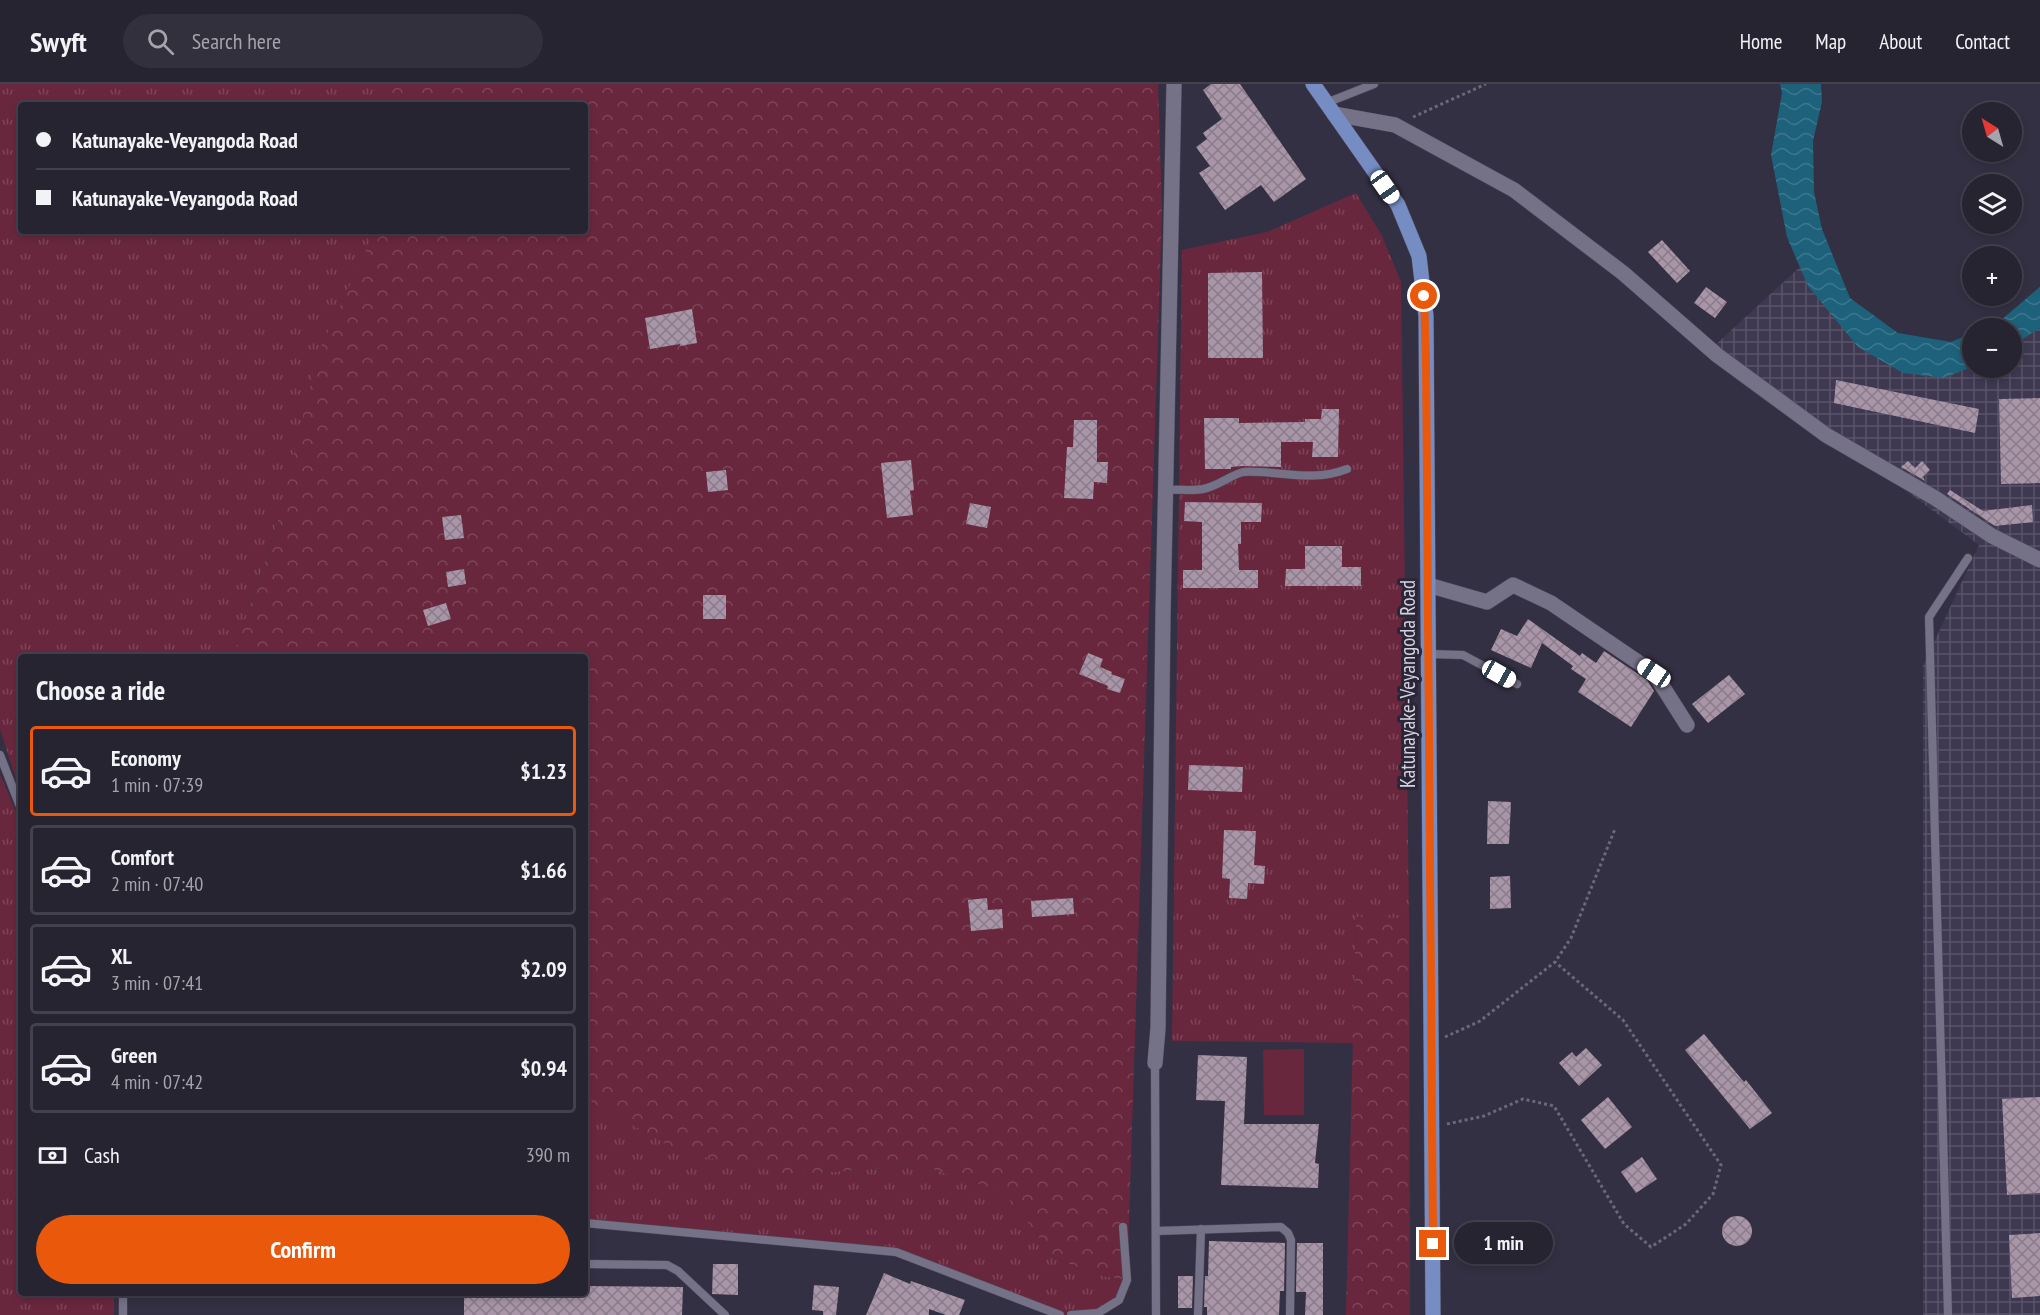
<!DOCTYPE html>
<html lang="en">
<head>
<meta charset="utf-8">
<style>
  :root { --surface:#272432; --page:#33303e; --text:#f1f3f6; --muted:#a4a4ac; --line:#43414d; --accent:#ea580c }
  body { margin:0; font-family:"PT Sans Narrow",sans-serif; background:var(--page); color:var(--text); height:100vh; display:flex; flex-direction:column; font-size:22px; white-space:nowrap }
  * { box-sizing:border-box; margin:0 }
  p { font-size:20px; color:var(--muted) }
  .icon { flex:none; width:33px; height:33px; fill:none; stroke:currentColor; stroke-width:2; stroke-linecap:round; stroke-linejoin:round }
  .map { position:relative; flex:1; overflow:hidden }
  .side { position:absolute; left:18px; top:570px; width:570px; height:642px; display:flex; flex-direction:column; background:var(--surface); border-radius:6px; box-shadow:0 3px 9px #0003,0 0 0 2px var(--line) }
  .side>* { flex:none }
  .banner { position:absolute; left:18px; top:18px; width:570px; height:132px; border-radius:6px; box-shadow:0 3px 9px #0003,0 0 0 2px var(--line); display:grid; align-content:center; height:132px; padding:0 18px; background:var(--surface) }
  .needle { width:39px; rotate:323deg }
  .controls { position:absolute; left:1962px; top:18px; display:grid; gap:12px }
  .controls a { display:grid; place-items:center; width:60px; height:60px; border-radius:50%; background:var(--surface); box-shadow:0 3px 9px #0003,0 0 0 2px var(--line); font-size:30px }
  .end { position:absolute; width:27px; height:27px; margin:-14px; border:8px solid #ea580c; background:#fff; box-shadow:0 0 0 3px #fff }
  .from { border-radius:50% }
  .bubble { position:absolute; height:42px; border-radius:21px; background:var(--surface); box-shadow:0 3px 9px #0003,0 0 0 2px var(--line); font-size:20px; font-weight:600; line-height:42px; text-align:center }
  .car { position:absolute; width:18px; height:36px; margin:-18px -9px; border-radius:8px; box-shadow:0 0 4px 2px #0007; background:linear-gradient(#fff 24%,#345 0 40%,#fff 0 76%,#345 0 86%,#fff 0) }
  .banner b { display:flex; align-items:center; gap:21px; height:57px; font-size:22px }
  .banner b+b { border-top:2px solid var(--line) }
  .banner i { width:15px; height:15px; background:var(--text) }
  ul { padding:0; list-style:none }
  li { display:flex; align-items:center; gap:18px; height:90px; margin:0 12px 9px; padding:0 6px; border:3px solid var(--line); border-radius:6px }
  li div { flex:1 }
  li b { display:block; font-size:22px }
  li em { font-style:normal; font-weight:600 }
  li.on { border-color:var(--accent) }
  li>.icon { width:54px; height:54px; stroke-width:1.5 }
  h2 { padding:0 18px; font-size:27px; line-height:72px }
  .pay { display:flex; align-items:center; gap:15px; height:66px; padding:0 18px; font-size:22px }
  .pay p { margin-inline-start:auto }
  .action { display:flex; gap:12px; margin-top:auto; padding:12px 18px }
  .action a { flex:1; height:69px; border-radius:36px; background:var(--accent); color:#fff; font-size:24px; font-weight:600; line-height:69px; text-align:center }
  header { display:flex; align-items:center; gap:36px; box-sizing:border-box; height:84px; padding:0 30px; background:var(--surface); border-bottom:2px solid var(--line) }
  header strong { font-size:28px }
  nav { display:flex; gap:33px; margin-inline-start:auto; font-size:21px }
  .search { width:420px; height:54px; background:var(--page); display:flex; align-items:center; gap:15px; box-sizing:border-box; padding:0 21px; border-radius:33px; color:var(--muted); font-size:22px }
  .map>svg:first-child { display:block }
</style>
</head>
<body>
<header>
<strong>Swyft</strong>
<div class="search"><svg class="icon" aria-label="search" viewBox="0 0 24 24"><circle cx="10" cy="10" r="6"/><path d="M15 15l6 6"/></svg>Search here</div>
<nav><a>Home</a><a>Map</a><a>About</a><a>Contact</a></nav>
</header>
<div class="map">
<svg width="2040" height="1231" viewBox="0 0 2040 1231">
  <defs>
    <pattern id="industrial-grid" width="8" height="8" patternUnits="userSpaceOnUse" patternTransform="scale(1.5)"><rect width="8" height="8" fill="#3e3851"/><path d="M0 4h8M4 0v8" fill="none" stroke="#59546a"/></pattern>
    <pattern id="grass-tufts" width="24" height="20" patternUnits="userSpaceOnUse" patternTransform="scale(1.5)"><rect width="24" height="20" fill="#69273e"/><path d="M3 7l-1-3M5 7V3M7 7l1-3M15 17l-1-3M17 17v-4M19 17l1-3" fill="none" stroke="#7e4559"/></pattern>
    <pattern id="forest-crowns" width="20" height="18" patternUnits="userSpaceOnUse" patternTransform="scale(1.5)"><rect width="20" height="18" fill="#69273e"/><path d="M2 6a3 3 0 1 1 6 0M12 15a3 3 0 1 1 6 0" fill="none" stroke="#7e4559"/></pattern>
    <pattern id="water-waves" width="16" height="10" patternUnits="userSpaceOnUse" patternTransform="scale(1.5)"><rect width="16" height="10" fill="#1d617b"/><path d="M0 5q4-4 8 0t8 0" fill="none" stroke="#3d778d"/></pattern>
    <pattern id="building-cross-hatch" width="8" height="8" patternUnits="userSpaceOnUse" patternTransform="scale(1.5)"><rect width="8" height="8" fill="#a895a7"/><path d="M0 0l8 8M0 8l8-8" fill="none" stroke="#897b89"/></pattern>
  </defs>
  <rect width="100%" height="100%" fill="#343043"/>
  <path fill="url(#industrial-grid)" d="M 1814,170 L 1834,220 L 1943,294 L 1972,283 L 2012,284 L 2012,259 L 2040,239 L 2040,1231 L 1923,1231 L 1923,582 L 1979,461 L 1713,263 Z"/>
  <path fill="url(#grass-tufts)" d="M 0,0 L 373,0 L 373,21 L 21,21 L 21,147 L 371,147 L 371,156 L 233,573 L 21,573 L 21,710 L 0,645 Z
    M 1356,109 L 1382,152 L 1401,198 L 1409,834 L 1356,834 L 1353,959 L 1172,957 L 1182,166 L 1267,148 Z
    M 0,691 L 21,739 L 21,1209 L 114,1209 L 114,1231 L 0,1231 Z
    M 585,1012 L 595,1020 L 791,1091 L 920,1081 L 1006,1109 L 1055,1175 L 1103,1192 L 1127,1196 L 1119,1216 L 1098,1229 L 1060,1231 L 896,1168 L 585,1139 Z"/>
  <path fill="url(#forest-crowns)" d="M 373,0 L 1158,0 L 1162,127 L 1127,1196 L 1103,1192 L 1055,1175 L 1006,1109 L 920,1081 L 791,1091 L 680,1068 L 595,1020 L 585,1012 L 585,573 L 233,573 L 277,441 L 318,269 L 371,156 L 371,147 L 585,147 L 585,21 L 373,21 Z
    M 1356,833 L 1409,834 L 1410,1231 L 1346,1231 Z"/>
  <path fill="#69273e" d="M 1304,965 L 1304,1031 L 1264,1031 L 1263,966 Z"/>
  <path fill="url(#water-waves)" d="M 1780,0 L 1821,0 L 1822,18 L 1813,57 L 1814,108 L 1822,145 L 1850,214 L 1898,249 L 1951,258 L 1972,249 L 1972,283 L 1944,294 L 1903,289 L 1858,263 L 1808,202 L 1787,153 L 1771,71 L 1782,9 Z
    M 2040,203 L 2040,244 L 2012,262 L 2012,244 L 1983,244 L 2000,237 Z"/>
  <path fill="url(#building-cross-hatch)" d="M 1211,0 L 1240,0 L 1306,95 L 1274,118 L 1261,101 L 1225,126 L 1199,89 L 1210,82 L 1196,63 L 1207,55 L 1203,49 L 1222,35 L 1203,6 Z
    M 1662,156 L 1690,187 L 1677,199 L 1648,168 Z
    M 1262,188 L 1263,274 L 1208,274 L 1208,189 Z
    M 1706,203 L 1727,218 L 1715,234 L 1694,219 Z
    M 692,225 L 697,259 L 680,262 L 680,260 L 650,265 L 645,234 Z
    M 1836,296 L 1979,325 L 1975,349 L 1834,319 Z
    M 2040,314 L 2040,399 L 2001,400 L 1999,315 Z
    M 1322,325 L 1339,325 L 1338,373 L 1312,373 L 1313,358 L 1281,358 L 1281,383 L 1243,382 L 1231,383 L 1231,385 L 1205,385 L 1204,334 L 1239,334 L 1239,339 L 1305,338 L 1305,335 L 1321,335 Z
    M 1074,336 L 1097,336 L 1097,378 L 1108,378 L 1107,399 L 1094,398 L 1093,415 L 1064,414 L 1067,363 L 1073,363 Z
    M 911,376 L 914,406 L 910,407 L 913,431 L 887,434 L 881,379 Z
    M 1908,377 L 1915,384 L 1922,377 L 1930,386 L 1923,393 L 1925,397 L 1901,383 Z
    M 726,386 L 728,406 L 708,408 L 706,388 Z
    M 1950,406 L 1983,427 L 2032,421 L 2033,438 L 1995,442 L 1947,410 Z
    M 1185,418 L 1262,419 L 1261,438 L 1241,438 L 1241,460 L 1238,460 L 1239,486 L 1258,486 L 1258,504 L 1183,504 L 1183,486 L 1202,486 L 1202,438 L 1184,437 Z
    M 970,419 L 991,423 L 987,444 L 966,440 Z
    M 461,431 L 464,454 L 445,456 L 442,433 Z
    M 1305,462 L 1342,462 L 1342,483 L 1361,483 L 1361,502 L 1285,502 L 1286,485 L 1305,485 Z
    M 464,485 L 466,500 L 448,503 L 446,488 Z
    M 703,511 L 726,511 L 726,535 L 703,535 Z
    M 446,519 L 451,535 L 428,542 L 423,526 Z
    M 1528,535 L 1580,572 L 1582,569 L 1596,579 L 1604,567 L 1647,596 L 1654,607 L 1631,643 L 1578,608 L 1586,595 L 1571,585 L 1573,582 L 1542,559 L 1531,584 L 1491,566 L 1501,545 L 1517,552 Z
    M 1088,569 L 1103,575 L 1100,583 L 1112,588 L 1111,590 L 1125,595 L 1120,609 L 1107,605 L 1108,602 L 1079,590 Z
    M 1729,591 L 1745,610 L 1708,639 L 1692,620 Z
    M 1189,681 L 1243,683 L 1242,708 L 1188,706 Z
    M 1488,717 L 1511,718 L 1509,760 L 1487,760 Z
    M 1224,746 L 1256,747 L 1254,781 L 1265,782 L 1264,800 L 1248,799 L 1247,815 L 1229,814 L 1230,795 L 1222,794 Z
    M 1510,792 L 1511,824 L 1490,825 L 1490,793 Z
    M 987,814 L 988,826 L 1002,825 L 1003,844 L 971,847 L 968,816 Z
    M 1073,814 L 1074,830 L 1032,833 L 1031,817 Z
    M 1704,950 L 1744,998 L 1746,996 L 1772,1029 L 1750,1045 L 1685,966 Z
    M 1586,964 L 1602,981 L 1579,1002 L 1559,979 L 1572,968 L 1576,973 Z
    M 1198,971 L 1247,973 L 1244,1040 L 1319,1040 L 1315,1079 L 1319,1080 L 1318,1104 L 1221,1101 L 1225,1017 L 1196,1016 Z
    M 1608,1013 L 1632,1043 L 1605,1065 L 1581,1036 Z
    M 2040,1013 L 2040,1109 L 2007,1111 L 2002,1015 Z
    M 1642,1073 L 1657,1095 L 1636,1109 L 1621,1088 Z
    M1722 1147a15 15 0 1 1 30 0a15 15 0 1 1-30 0Z
    M 2040,1149 L 2040,1212 L 2012,1214 L 2009,1151 Z
    M 1209,1157 L 1285,1159 L 1284,1207 L 1280,1207 L 1279,1231 L 1207,1231 L 1207,1223 L 1204,1223 L 1205,1192 L 1208,1192 Z
    M 1297,1159 L 1323,1159 L 1323,1231 L 1305,1231 L 1306,1208 L 1296,1208 Z
    M 713,1180 L 738,1180 L 738,1211 L 712,1210 Z
    M 884,1189 L 910,1200 L 911,1197 L 965,1216 L 959,1231 L 946,1231 L 929,1225 L 929,1231 L 866,1231 Z
    M 1178,1192 L 1193,1192 L 1192,1224 L 1178,1224 Z
    M 814,1201 L 839,1203 L 836,1231 L 823,1231 L 823,1227 L 812,1226 Z
    M 585,1202 L 683,1203 L 682,1231 L 464,1231 L 464,1209 L 585,1209 Z"/>
  <g fill="none" stroke-linecap="round" stroke-linejoin="round">
    <g stroke="#504b5c" stroke-width="9">
      <path id="service" d="M 1326,19 L 1374,0
        M 1165,406 C 1178,405 1191,407 1203,405 C 1218,402 1229,392 1243,388 C 1279,386 1311,399 1347,385
        M 1428,570 L 1463,571 L 1517,600
        M 0,671 L 21,725
        M 1155,979 L 1156,1231
        M 585,1139 L 896,1168 L 1060,1231
        M 1156,1147 L 1281,1143 L 1288,1149 L 1291,1156 L 1290,1231
        M 585,1180 L 667,1181 L 678,1187 L 725,1231
        M 123,1231 L 123,1209
        M 1071,1231 L 1098,1229 L 1119,1216 L 1127,1196 L 1123,1143
        M 1198,1231 L 1201,1145
        M 1948,1231 L 1929,533 L 1968,474"/>
    </g>
    <g stroke="#504b5c" stroke-width="16">
      <path id="minor" d="M 1334,30 L 1395,41 L 1514,106 L 1623,189 L 1717,271 L 1826,351 L 1935,414 L 1992,452 L 2040,476
        M 1428,501 L 1487,518 L 1513,501 L 1551,519 L 1654,589 L 1687,641
        M 1155,979 L 1158,944 L 1163,530 L 1174,0"/>
    </g>
    <g stroke="#504b5c" stroke-width="16">
      <path id="primary" d="M 1313,0 L 1398,121 L 1419,172 L 1426,232 L 1433,1231"/>
    </g>
    <path stroke="#6b6879" stroke-width="3" stroke-dasharray="3 3" stroke-linecap="butt" d="M 1413,33 L 1486,0
      M 1445,953 L 1480,937 L 1555,878 L 1571,854 L 1615,745
      M 1447,1040 L 1484,1032 L 1523,1015 L 1554,1022 L 1624,1140 L 1651,1163 L 1686,1140 L 1713,1110 L 1721,1081 L 1623,936 L 1555,878"/>
    <use href="#service" stroke="#757187" stroke-width="8"/>
    <use href="#minor" stroke="#757187" stroke-width="15"/>
    <use href="#primary" stroke="#758dc3" stroke-width="15"/>
  </g>
  <g fill="none" stroke-linecap="round" stroke-linejoin="round">
    <path stroke="#ea580c" stroke-width="8" d="M 1424,212 L 1426,277 L 1433,1160"/>
  </g>
  <g text-anchor="middle" stroke-width="6" stroke-linejoin="round" paint-order="stroke">
    <g font-size="21" fill="#d4d2de" stroke="#2a2638">
      <text transform="translate(1408 600) rotate(-90)" y="7">Katunayake-Veyangoda Road</text>
    </g>
  </g>
</svg>
<div class="controls">
<a><svg class="needle" viewBox="-14 -14 28 28"><path d="M0-13l5 13h-10z" fill="#e53935"/><path d="M0 13l5-13h-10z" fill="#a4a4ac"/></svg></a>
<a><svg class="icon" aria-label="layers" viewBox="0 0 24 24"><path d="M12 4l9 5-9 5-9-5zM3 14l9 5 9-5"/></svg></a>
<a>+</a>
<a>−</a>
</div>
<i class="end from" style="left:1424px;top:212px"></i>
<i class="end" style="left:1433px;top:1160px"></i>
<div class="bubble" style="left:1454px;top:1138px;width:99px">1 min</div>
<i class="car" style="left:1385px;top:103px;rotate:145deg"></i>
<i class="car" style="left:1654px;top:589px;rotate:304deg"></i>
<i class="car" style="left:1499px;top:590px;rotate:119deg"></i>
<div class="banner">
<b><i class="from"></i>Katunayake-Veyangoda Road</b>
<b><i></i>Katunayake-Veyangoda Road</b>
</div>
<section class="side">
<h2>Choose a ride</h2>
<ul>
<li class="on"><svg class="icon" aria-label="car" viewBox="0 0 24 24"><path d="M5 17H2v-5l4-1 3-4h7l3 4 3 1v5h-3M9 17h6M6 11h13"/><circle cx="7" cy="17" r="2"/><circle cx="17" cy="17" r="2"/></svg><div><b>Economy</b><p>1 min · 07:39</p></div><em>$1.23</em></li>
<li><svg class="icon" aria-label="car" viewBox="0 0 24 24"><path d="M5 17H2v-5l4-1 3-4h7l3 4 3 1v5h-3M9 17h6M6 11h13"/><circle cx="7" cy="17" r="2"/><circle cx="17" cy="17" r="2"/></svg><div><b>Comfort</b><p>2 min · 07:40</p></div><em>$1.66</em></li>
<li><svg class="icon" aria-label="car" viewBox="0 0 24 24"><path d="M5 17H2v-5l4-1 3-4h7l3 4 3 1v5h-3M9 17h6M6 11h13"/><circle cx="7" cy="17" r="2"/><circle cx="17" cy="17" r="2"/></svg><div><b>XL</b><p>3 min · 07:41</p></div><em>$2.09</em></li>
<li><svg class="icon" aria-label="car" viewBox="0 0 24 24"><path d="M5 17H2v-5l4-1 3-4h7l3 4 3 1v5h-3M9 17h6M6 11h13"/><circle cx="7" cy="17" r="2"/><circle cx="17" cy="17" r="2"/></svg><div><b>Green</b><p>4 min · 07:42</p></div><em>$0.94</em></li>
</ul>
<div class="pay"><svg class="icon" aria-label="cash" viewBox="0 0 24 24"><path d="M3 7h18v10H3z"/><circle cx="12" cy="12" r="2"/></svg>Cash<p>390 m</p></div>
<div class="action"><a>Confirm</a></div>
</section>
</div>
</body>
</html>
